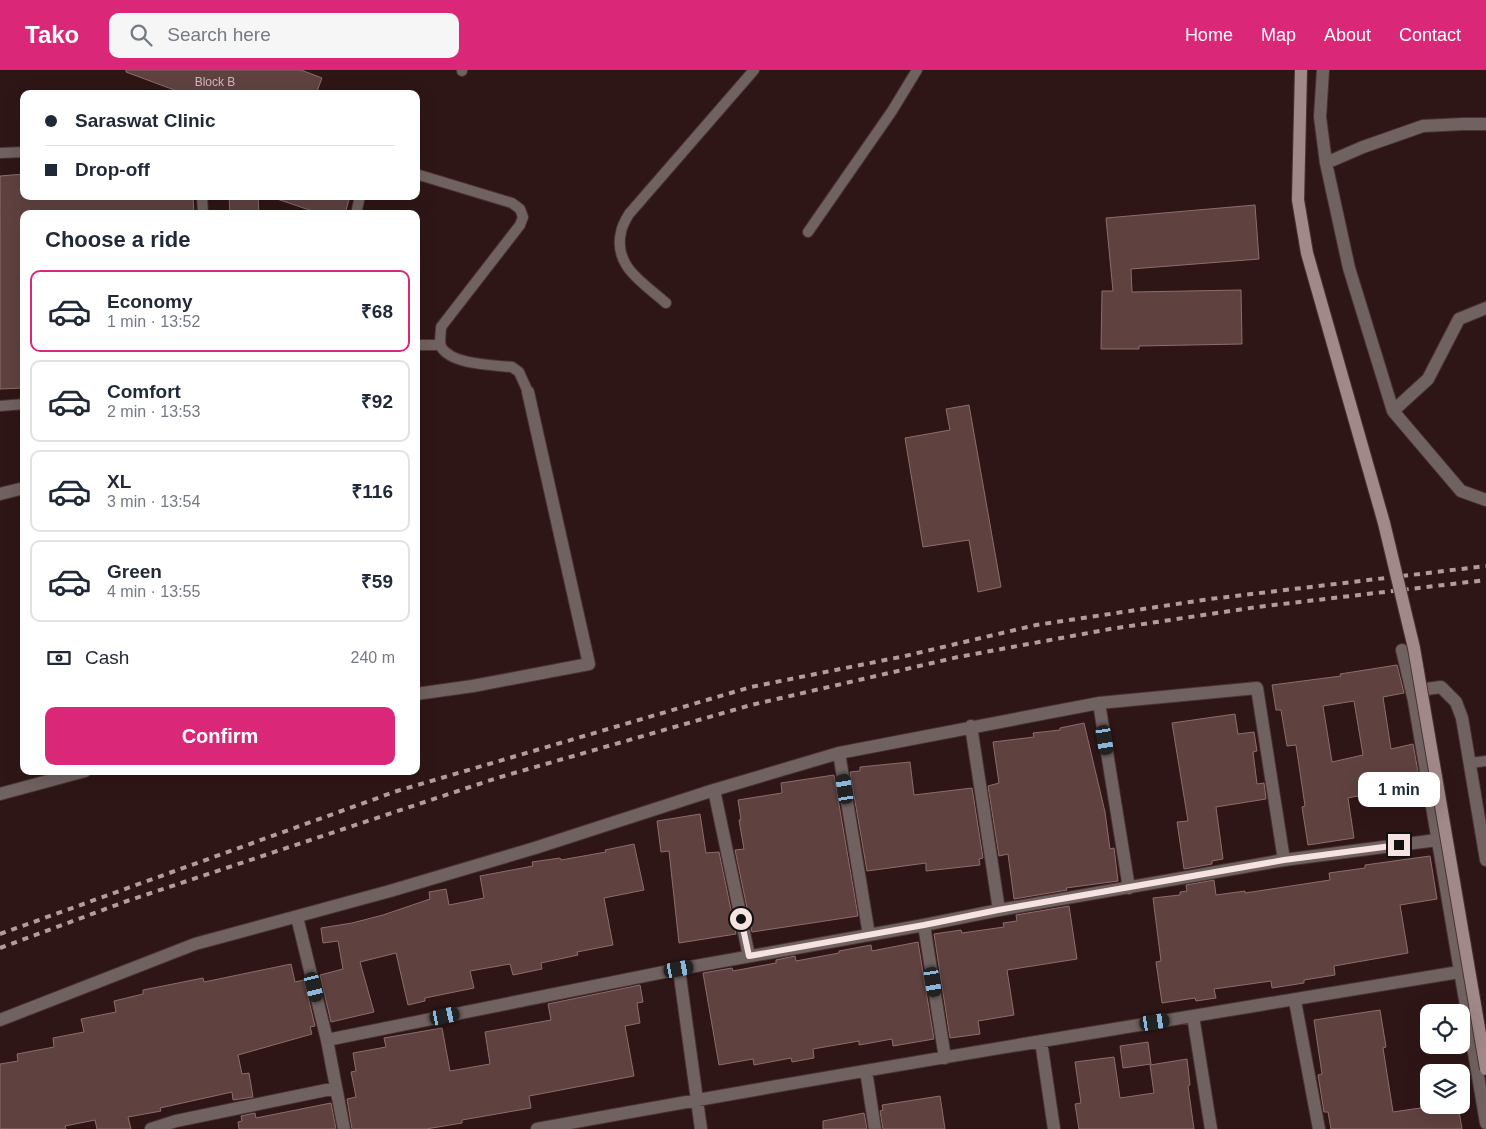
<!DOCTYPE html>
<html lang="en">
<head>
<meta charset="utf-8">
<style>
  :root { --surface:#fff; --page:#f6f6f7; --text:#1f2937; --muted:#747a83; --line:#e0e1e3; --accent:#db2777 }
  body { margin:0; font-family:Arial,sans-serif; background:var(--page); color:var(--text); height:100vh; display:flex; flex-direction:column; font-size:19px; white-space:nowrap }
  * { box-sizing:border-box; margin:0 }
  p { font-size:16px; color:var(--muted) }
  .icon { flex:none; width:28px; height:28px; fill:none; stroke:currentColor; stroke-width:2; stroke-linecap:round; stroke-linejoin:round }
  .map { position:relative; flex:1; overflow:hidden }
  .details { position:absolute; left:20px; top:140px; width:400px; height:565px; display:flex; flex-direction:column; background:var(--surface); border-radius:10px; box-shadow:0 5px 20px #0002 }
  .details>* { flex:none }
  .banner { position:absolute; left:20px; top:20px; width:400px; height:110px; border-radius:10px; box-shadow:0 5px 20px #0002; display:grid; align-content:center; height:110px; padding:0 25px; background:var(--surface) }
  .buttons { position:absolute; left:1420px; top:934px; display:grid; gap:10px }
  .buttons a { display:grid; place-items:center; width:50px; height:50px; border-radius:10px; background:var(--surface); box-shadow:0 5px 20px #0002; font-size:25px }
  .end { position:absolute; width:22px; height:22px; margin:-11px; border:6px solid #f5e2e1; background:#111; box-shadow:0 0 0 2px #111 }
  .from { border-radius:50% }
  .bubble { position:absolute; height:35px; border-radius:10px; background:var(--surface); box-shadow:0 5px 20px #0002; font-size:16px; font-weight:700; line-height:35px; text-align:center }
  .car { position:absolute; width:15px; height:30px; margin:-15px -8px; border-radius:6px; box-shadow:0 0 4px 1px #0007; background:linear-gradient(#222 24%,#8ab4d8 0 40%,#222 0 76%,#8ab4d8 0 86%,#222 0) }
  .banner b { display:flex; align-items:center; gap:18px; height:48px; font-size:19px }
  .banner b+b { border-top:1px solid var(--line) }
  .banner i { width:12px; height:12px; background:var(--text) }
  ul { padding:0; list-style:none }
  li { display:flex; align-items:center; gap:15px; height:82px; margin:0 10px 8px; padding:0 15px; border:2px solid var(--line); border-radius:10px }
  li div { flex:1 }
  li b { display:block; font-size:19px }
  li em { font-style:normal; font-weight:700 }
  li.active { border-color:var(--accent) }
  li>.icon { width:45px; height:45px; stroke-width:1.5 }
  h2 { padding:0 25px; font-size:22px; line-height:60px }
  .pay { display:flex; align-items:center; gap:12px; height:55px; padding:0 25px; font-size:19px }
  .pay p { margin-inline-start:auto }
  .primary-button { display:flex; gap:10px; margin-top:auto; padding:10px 25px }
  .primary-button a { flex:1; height:58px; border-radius:10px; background:var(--accent); color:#fff; font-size:20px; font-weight:700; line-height:58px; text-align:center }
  header { display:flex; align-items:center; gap:30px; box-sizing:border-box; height:70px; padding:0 25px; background:var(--accent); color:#fff }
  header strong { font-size:24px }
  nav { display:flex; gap:28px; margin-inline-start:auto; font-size:18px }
  .search { width:350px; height:45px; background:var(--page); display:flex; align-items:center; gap:12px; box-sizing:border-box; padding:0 18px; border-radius:10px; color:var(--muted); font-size:19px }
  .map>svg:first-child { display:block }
</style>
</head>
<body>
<header>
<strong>Tako</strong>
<div class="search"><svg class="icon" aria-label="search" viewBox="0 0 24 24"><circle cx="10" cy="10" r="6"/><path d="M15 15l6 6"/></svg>Search here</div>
<nav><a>Home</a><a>Map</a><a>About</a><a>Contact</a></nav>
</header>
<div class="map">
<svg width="1486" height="1059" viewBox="0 0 1486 1059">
  <rect width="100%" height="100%" fill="#2f1616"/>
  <path fill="#5f4240" stroke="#8c6d6b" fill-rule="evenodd" d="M 126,0 L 301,0 L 322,8 L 316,24 L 185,24 L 126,2 Z
    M 24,104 L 24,126 L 193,126 L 194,144 L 24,144 L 24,318 L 0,319 L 0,106 Z
    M 229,126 L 258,126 L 259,144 L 230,144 Z
    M 277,126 L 350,126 L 345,144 L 321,144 L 277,129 Z
    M 1255,135 L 1259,189 L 1131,199 L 1132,222 L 1241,220 L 1242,274 L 1139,276 L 1139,279 L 1101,279 L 1102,221 L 1113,221 L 1106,148 Z
    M 969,335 L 1001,517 L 978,522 L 969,470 L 923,477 L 905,368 L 950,360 L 946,339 Z
    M 1397,595 L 1404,623 L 1383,627 L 1391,679 L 1413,674 L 1420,713 L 1348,728 L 1354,768 L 1308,775 L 1302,737 L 1305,736 L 1296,675 L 1287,676 L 1281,640 L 1276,640 L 1272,615 L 1341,606 L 1340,604 ZM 1354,631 L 1363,685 L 1332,692 L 1323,636 Z
    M 1235,644 L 1238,664 L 1254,662 L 1257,681 L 1253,682 L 1257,714 L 1264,713 L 1266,729 L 1216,737 L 1223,789 L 1212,791 L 1212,794 L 1184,799 L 1177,752 L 1188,751 L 1172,653 Z
    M 1084,653 L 1105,742 L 1110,779 L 1114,778 L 1118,811 L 1066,818 L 1067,820 L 1014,829 L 1008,784 L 999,786 L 988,716 L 999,713 L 993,672 L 1034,667 L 1033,663 L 1060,660 L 1060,658 Z
    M 910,692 L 914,725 L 972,718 L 983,788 L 979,789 L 980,795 L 926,801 L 926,793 L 867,801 L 850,702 L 860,701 L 860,697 Z
    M 834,705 L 858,846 L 752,862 L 735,780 L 744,779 L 739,750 L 741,750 L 738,730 L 782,723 L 781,713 Z
    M 700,744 L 706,783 L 719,782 L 736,864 L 679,873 L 669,781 L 661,782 L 657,751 Z
    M 634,774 L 644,820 L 604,828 L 613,875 L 577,882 L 578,885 L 541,893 L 542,899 L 513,905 L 510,894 L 470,901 L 474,918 L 425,928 L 425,931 L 408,935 L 396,883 L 360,892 L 374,942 L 331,952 L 320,905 L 343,899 L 338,871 L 323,873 L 321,858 L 352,853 L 383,845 L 430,829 L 429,822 L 446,819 L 449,835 L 484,828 L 480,806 L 533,796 L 532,792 L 560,788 L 561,790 L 606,782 L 605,780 Z
    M 1430,786 L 1437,829 L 1400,835 L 1408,883 L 1334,896 L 1335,905 L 1304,910 L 1304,913 L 1272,918 L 1271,911 L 1214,919 L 1216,928 L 1196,931 L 1195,928 L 1162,933 L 1156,892 L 1161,891 L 1153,828 L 1180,825 L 1180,822 L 1187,821 L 1186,815 L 1214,810 L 1216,825 L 1245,821 L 1245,823 L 1330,810 L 1329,803 L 1365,798 L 1365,795 Z
    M 1069,836 L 1077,889 L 1007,900 L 1014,945 L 978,951 L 980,964 L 950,968 L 934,864 L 961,860 L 962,863 L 1004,857 L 1003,853 L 1017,851 L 1016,845 Z
    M 918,872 L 934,969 L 893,976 L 892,969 L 859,975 L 859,971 L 813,979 L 814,988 L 792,992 L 791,988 L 754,995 L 753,989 L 719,995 L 703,903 L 732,898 L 733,901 L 776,893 L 776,890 L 795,886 L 796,891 L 839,883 L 839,881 L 871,875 L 872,881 Z
    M 291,894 L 295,912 L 304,910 L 315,956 L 310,957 L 312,964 L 238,985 L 242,1004 L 249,1003 L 253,1027 L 233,1030 L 232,1022 L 160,1038 L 161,1041 L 128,1047 L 131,1059 L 97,1059 L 95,1050 L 65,1056 L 66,1059 L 0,1059 L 0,994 L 18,991 L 17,984 L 54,977 L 53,968 L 84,962 L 81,949 L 116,942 L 114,931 L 143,924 L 143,920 L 203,908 L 204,912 Z
    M 640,915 L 643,932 L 637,933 L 640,953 L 625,956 L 634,1006 L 529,1026 L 531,1038 L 462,1050 L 462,1053 L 426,1059 L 352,1059 L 347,1029 L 356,1027 L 351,1002 L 356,1001 L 353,983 L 386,977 L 384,968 L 442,958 L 450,1001 L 490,994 L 485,962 L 551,950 L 548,934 Z
    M 1380,940 L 1386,977 L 1383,978 L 1393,1042 L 1427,1037 L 1427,1035 L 1458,1035 L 1462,1059 L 1331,1059 L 1328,1042 L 1324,1042 L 1318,1005 L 1322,1004 L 1314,950 Z
    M 1148,972 L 1151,994 L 1123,998 L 1120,976 Z
    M 1114,987 L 1120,1028 L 1154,1023 L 1150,995 L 1187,989 L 1190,1015 L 1188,1016 L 1194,1059 L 1079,1059 L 1075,1034 L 1081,1033 L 1075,992 Z
    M 940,1026 L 945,1059 L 883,1059 L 880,1041 L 883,1040 L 882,1035 Z
    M 331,1033 L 336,1059 L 239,1059 L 238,1052 L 242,1051 L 241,1046 L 255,1043 L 256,1048 Z
    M 864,1043 L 867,1059 L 823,1059 L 823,1051 Z"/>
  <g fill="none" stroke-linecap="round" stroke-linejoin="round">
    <g stroke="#4b3332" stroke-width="12">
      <path id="lane" d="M 462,1 L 462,0
        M 0,83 L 24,82
        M 416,104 L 512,133 L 520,139 L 523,147 L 520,155 L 441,257 C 441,263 439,271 441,277 C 452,295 493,295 512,297 L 519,302 L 528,322
        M 202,126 L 203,144
        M 356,144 L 360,126
        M 808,162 L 892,41 L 917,0
        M 666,233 C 644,213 613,197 621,162 C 622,156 626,149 629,144 L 754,0
        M 416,275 L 440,275
        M 0,336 L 24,334
        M 1470,693 L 1486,691"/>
    </g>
    <g stroke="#4b3332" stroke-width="14">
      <path id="street" d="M 1323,0 L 1320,47 L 1326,93 L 1349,198 L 1393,341 L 1461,421 L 1486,430
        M 1326,93 L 1363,77 L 1423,56 L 1463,54 L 1486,54
        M 1393,341 L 1428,309 L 1459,249 L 1486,238
        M 0,424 L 24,418
        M 1402,580 L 1414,631 L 1486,1053
        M 416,624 L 473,616 L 589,594 L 528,322
        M 1416,626 L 1419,620 L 1441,617 L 1456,632 L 1462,648 L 1486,790
        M 1099,633 L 1129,818
        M 971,656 L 999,840
        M 839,683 L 869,865
        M 714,720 L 749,886
        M 0,724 L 85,701
        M 297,847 L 327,970 L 344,1059
        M 924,855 L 945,988
        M 679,899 L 701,1059
        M 1295,931 L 1319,1059
        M 1193,946 L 1211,1059
        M 0,950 L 195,874 L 390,821 L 535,778 L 714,720 L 839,683 L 1099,633 L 1257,618 L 1284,790
        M 327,970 L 679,899 L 924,855 L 999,840 L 1284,790 L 1437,770
        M 1041,971 L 1054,1059
        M 866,1001 L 875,1059
        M 151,1059 L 176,1051 L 336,1018
        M 537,1059 C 705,1028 874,999 1042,971 C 1181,947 1320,926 1459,902"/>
    </g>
    <use href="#lane" stroke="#706261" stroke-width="10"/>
    <use href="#street" stroke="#706261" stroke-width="12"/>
    <path stroke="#b29c9c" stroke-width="4" stroke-dasharray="6 6" stroke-linecap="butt" d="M 0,864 L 397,721 L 751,617 L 905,586 L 1036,555 L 1210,529 L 1486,496
      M 0,878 L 127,831 L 497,708 L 751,635 L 958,587 L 1110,559 L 1257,537 L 1486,510"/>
    <g stroke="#4b3332" stroke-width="14" stroke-linecap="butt">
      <path id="secondary-bridge" d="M 1301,0 L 1298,130 L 1307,183 L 1384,453 L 1414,578 L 1486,999"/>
    </g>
    <use href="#secondary-bridge" stroke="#a08988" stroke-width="12"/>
  </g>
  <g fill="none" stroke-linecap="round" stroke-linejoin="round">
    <path stroke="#f5e2e1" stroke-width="6" d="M 741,849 L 749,886 L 924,855 L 998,840 L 1284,790 L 1399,775"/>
  </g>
  <g text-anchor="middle" stroke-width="4" stroke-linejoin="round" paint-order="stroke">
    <g font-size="12" fill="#d0bab9">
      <text x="215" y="16">Block B</text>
    </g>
  </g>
</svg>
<div class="buttons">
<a><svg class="icon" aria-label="locate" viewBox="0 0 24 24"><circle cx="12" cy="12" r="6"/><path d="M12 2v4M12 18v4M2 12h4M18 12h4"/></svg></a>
<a><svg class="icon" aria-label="layers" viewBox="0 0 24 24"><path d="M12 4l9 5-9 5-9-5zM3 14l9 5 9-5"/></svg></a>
</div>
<i class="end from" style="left:741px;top:849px"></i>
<i class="end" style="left:1399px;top:775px"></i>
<div class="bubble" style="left:1358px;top:702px;width:82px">1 min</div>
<i class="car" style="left:1105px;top:670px;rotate:171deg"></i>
<i class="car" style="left:845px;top:719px;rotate:351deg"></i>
<i class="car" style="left:679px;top:899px;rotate:80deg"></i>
<i class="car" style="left:933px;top:912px;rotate:171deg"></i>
<i class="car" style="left:314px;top:917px;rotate:166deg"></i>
<i class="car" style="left:445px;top:946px;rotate:78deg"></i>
<i class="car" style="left:1155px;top:952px;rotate:81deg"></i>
<div class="banner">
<b><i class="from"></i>Saraswat Clinic</b>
<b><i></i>Drop-off</b>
</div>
<section class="details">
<h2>Choose a ride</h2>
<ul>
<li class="active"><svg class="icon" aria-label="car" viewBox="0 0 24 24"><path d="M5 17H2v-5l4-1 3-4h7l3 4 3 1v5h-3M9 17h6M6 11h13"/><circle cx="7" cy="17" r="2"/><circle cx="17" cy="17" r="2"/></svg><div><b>Economy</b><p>1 min · 13:52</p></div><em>₹68</em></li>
<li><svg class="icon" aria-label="car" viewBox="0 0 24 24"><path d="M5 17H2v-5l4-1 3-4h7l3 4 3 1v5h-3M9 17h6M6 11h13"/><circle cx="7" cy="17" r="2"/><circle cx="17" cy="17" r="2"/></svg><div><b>Comfort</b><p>2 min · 13:53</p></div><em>₹92</em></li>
<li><svg class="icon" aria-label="car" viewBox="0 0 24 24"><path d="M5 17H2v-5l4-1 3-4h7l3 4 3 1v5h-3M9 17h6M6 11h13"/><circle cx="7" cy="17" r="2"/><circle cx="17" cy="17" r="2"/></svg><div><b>XL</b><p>3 min · 13:54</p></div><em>₹116</em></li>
<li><svg class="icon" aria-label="car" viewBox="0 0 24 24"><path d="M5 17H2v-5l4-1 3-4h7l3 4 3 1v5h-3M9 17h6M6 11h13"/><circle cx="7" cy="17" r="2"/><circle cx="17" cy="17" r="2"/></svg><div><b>Green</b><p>4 min · 13:55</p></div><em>₹59</em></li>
</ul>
<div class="pay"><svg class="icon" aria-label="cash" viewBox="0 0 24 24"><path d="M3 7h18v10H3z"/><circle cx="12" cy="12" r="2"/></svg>Cash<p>240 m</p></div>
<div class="primary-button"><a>Confirm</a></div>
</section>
</div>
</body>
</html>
